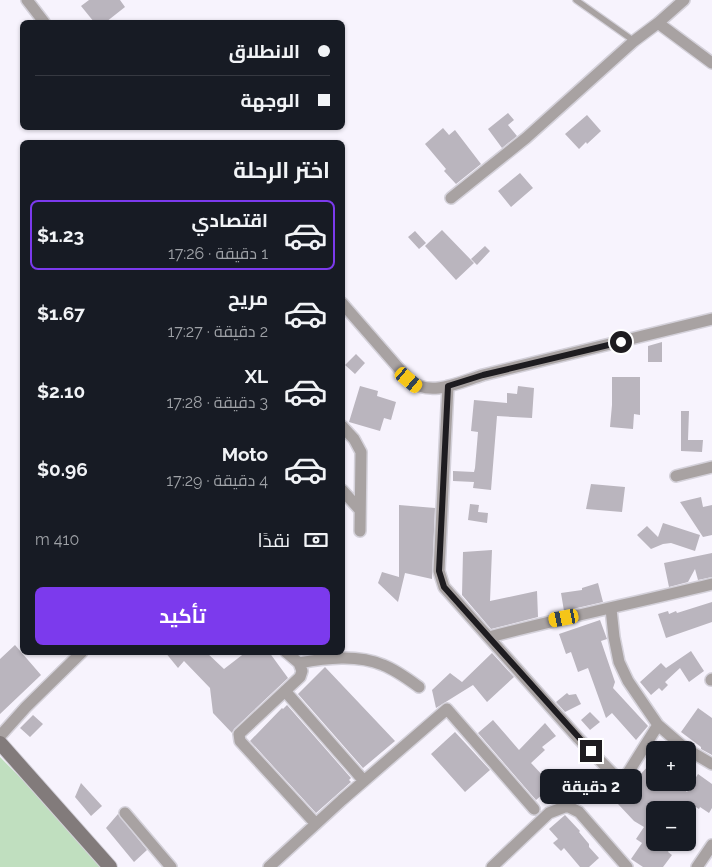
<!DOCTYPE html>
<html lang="ar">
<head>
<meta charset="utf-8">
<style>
  :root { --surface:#171b24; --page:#242831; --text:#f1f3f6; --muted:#9ea1a6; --line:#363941; --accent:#7c3aed }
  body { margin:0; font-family:Raleway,Cairo,sans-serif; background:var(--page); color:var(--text); direction:rtl; height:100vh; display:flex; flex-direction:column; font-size:19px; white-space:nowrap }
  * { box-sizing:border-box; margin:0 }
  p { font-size:16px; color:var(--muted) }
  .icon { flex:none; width:28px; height:28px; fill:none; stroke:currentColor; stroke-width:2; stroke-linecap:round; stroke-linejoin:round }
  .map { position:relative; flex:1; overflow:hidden; direction:ltr }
  .sheet { position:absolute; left:20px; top:140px; width:325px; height:515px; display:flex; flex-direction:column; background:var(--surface); border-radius:8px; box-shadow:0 1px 4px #0004; direction:rtl }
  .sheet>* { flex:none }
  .guide { position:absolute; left:20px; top:20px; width:325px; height:110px; border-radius:8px; box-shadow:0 1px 4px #0004; direction:rtl; display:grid; align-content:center; height:110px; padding:0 15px; background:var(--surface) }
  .fabs { position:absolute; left:646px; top:741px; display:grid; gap:10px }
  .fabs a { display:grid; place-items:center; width:50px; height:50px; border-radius:8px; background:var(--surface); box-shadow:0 1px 4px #0004; font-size:25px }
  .end { position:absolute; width:22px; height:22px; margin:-11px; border:6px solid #1e1c20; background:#fff; box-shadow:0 0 0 2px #fff }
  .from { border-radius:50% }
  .bubble { position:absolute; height:35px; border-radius:8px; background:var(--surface); box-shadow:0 1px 4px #0004; font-size:16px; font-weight:700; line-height:35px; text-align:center; direction:rtl }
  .car { position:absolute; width:15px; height:30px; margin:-15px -8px; border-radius:6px; box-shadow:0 0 4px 1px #0007; background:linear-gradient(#f5c518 24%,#345 0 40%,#f5c518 0 76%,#345 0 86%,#f5c518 0) }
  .guide b { display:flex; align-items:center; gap:18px; height:48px; font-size:19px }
  .guide b+b { border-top:1px solid var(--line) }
  .guide i { width:12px; height:12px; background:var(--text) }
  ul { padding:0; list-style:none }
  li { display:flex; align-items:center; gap:15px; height:70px; margin:0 10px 8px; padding:0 5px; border:2px solid transparent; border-radius:8px }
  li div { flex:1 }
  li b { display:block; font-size:19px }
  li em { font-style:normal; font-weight:700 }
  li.current { border-color:var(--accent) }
  li>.icon { width:45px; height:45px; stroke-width:1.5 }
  h2 { padding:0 15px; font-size:22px; line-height:60px }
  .pay { display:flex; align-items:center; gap:12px; height:55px; padding:0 15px; font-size:19px }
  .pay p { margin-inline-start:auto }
  .button { display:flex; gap:10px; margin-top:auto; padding:10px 15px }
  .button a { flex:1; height:58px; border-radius:8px; background:var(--accent); color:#fff; font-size:20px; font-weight:700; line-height:58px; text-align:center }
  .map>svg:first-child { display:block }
</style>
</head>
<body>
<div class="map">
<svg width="712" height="867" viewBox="0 0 712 867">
  <rect width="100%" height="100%" fill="#f7f3fd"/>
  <path fill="#c0dfbf" d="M 0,757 L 109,867 L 0,867 Z"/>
  <path fill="#bab5be" d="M 89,0 L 120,0 L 125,7 L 106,22 L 94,22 L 81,6 Z
    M 508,113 L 514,120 L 508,125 L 517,136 L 502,148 L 488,129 Z
    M 587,115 L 601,131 L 587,144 L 586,142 L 579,149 L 565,134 Z
    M 443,128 L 449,135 L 455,130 L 481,164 L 456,184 L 444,171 L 446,169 L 425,144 Z
    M 520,173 L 533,188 L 511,207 L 498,191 Z
    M 442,230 L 474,263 L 456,280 L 425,246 Z
    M 415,231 L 426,243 L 419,249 L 408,237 Z
    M 485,246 L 490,251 L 477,265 L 471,259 Z
    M 662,342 L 662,362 L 648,362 L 648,346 Z
    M 356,354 L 365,363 L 355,374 L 345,365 Z
    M 612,377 L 640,377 L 640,415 L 634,414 L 633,429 L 610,427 L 612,405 Z
    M 360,386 L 378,391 L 377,396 L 396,402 L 391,420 L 384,418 L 380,431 L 349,422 Z
    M 518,386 L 534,388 L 532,418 L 497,416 L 491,490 L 473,488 L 474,482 L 453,481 L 453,471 L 474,472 L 475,468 L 478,432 L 471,431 L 474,400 L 507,403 L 507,393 L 517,394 Z
    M 681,411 L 689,411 L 688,440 L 703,440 L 702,452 L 681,451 Z
    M 591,484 L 625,487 L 622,512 L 586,509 Z
    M 701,497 L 703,507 L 712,505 L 712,535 L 703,537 L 680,502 Z
    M 470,504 L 479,505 L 478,512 L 488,513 L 487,523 L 468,520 Z
    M 399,505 L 435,508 L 432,579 L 405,573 L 398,602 L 378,583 L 382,572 L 399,577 Z
    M 663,523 L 700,535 L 695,551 L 671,543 L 663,544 L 651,549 L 637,535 L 647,526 L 658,537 Z
    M 492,550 L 490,601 L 537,591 L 538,617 L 491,629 L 462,595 L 463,552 Z
    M 712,553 L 712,577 L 698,580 L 695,569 L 688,582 L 669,587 L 664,563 Z
    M 598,583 L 603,602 L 564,611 L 561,593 L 582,590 L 582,588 Z
    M 712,602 L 712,622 L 666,638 L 658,614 L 668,611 L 669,614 L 676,611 L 677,613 Z
    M 600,620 L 607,639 L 601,641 L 615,682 L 613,688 L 648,726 L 636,740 L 612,713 L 606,718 L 588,668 L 578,672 L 571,652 L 566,654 L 559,634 Z
    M 15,645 L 41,675 L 0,714 L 0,659 Z
    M 691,651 L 704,671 L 689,682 L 680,668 L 665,682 L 668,685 L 662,691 L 659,688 L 651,695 L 640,682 L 661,663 L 666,668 Z
    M 165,652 L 206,652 L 224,669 L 246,652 L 269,652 L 288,678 L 234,729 L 232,733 L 213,713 L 210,688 L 184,661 L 178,668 Z
    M 492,653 L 514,677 L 487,702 L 473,685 L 436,708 L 432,690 L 450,673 L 462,682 Z
    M 325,667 L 395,741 L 363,768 L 298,694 Z
    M 567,693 L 569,695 L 576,694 L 581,704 L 565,712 L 556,702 Z
    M 287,705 L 351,778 L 349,780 L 351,782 L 316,813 L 250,741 L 282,708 L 283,709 Z
    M 698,708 L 712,718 L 712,755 L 701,749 L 701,747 L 681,732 Z
    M 590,712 L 600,722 L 590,730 L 581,720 Z
    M 33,715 L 43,724 L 30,737 L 20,728 Z
    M 493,720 L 519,750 L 545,723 L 556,736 L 542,747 L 545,750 L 531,763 L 561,795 L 566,791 L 571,797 L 552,804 L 543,794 L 536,800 L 478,733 Z
    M 455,732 L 490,770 L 465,792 L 431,754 Z
    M 655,759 L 655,782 L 676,782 L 687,792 L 698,774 L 712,784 L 712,808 L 709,813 L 700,807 L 699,809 L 691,804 L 687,810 L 670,810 L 665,807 L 663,810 L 655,810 L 655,842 L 674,842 L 668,852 L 672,855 L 663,867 L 643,867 L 631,859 L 642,843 L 636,839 L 644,827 L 634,821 L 618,804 L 636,785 L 633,782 Z
    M 81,783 L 102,806 L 91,816 L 75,797 Z
    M 118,814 L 147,850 L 134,862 L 106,828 Z
    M 565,815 L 580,831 L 579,832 L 589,844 L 589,847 L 599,858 L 589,867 L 580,867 L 564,848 L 561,851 L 553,843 L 558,839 L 549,829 Z"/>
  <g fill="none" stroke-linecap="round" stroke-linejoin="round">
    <g stroke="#d4d1da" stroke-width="8">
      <path id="service" d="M 576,0 L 634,41"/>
    </g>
    <g stroke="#d4d1da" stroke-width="14">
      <path id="minor" d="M 27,0 L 44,22
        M 658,23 L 712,63
        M 451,198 L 526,138 L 634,41 L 658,23 L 684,0
        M 342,303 L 409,380 C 430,398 460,382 483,375 L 712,319
        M 448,386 L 439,571 L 444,587 L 578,738 L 617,778 L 626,776 L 658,725
        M 342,426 L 354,439 L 361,452 L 360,531
        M 676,476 L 712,467
        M 342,490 L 360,510
        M 611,609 L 614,637 L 619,662 L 628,681 L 658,725 L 687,750
        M 489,637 C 563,618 638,602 712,584
        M 286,652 L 299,663 L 302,671 L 300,677 L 239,734 L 240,741 L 316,824
        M 299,663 C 326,658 357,654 383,665 C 396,670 408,679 419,687
        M 711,680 L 712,679
        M 285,691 L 364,781
        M 0,736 L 26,707 L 82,652
        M 688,750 L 712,764
        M 125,813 L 171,867
        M 269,867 L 342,800 L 447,709 L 534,809
        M 492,867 L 549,813 L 567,806 L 579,812 L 627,867
        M 697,867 L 712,845"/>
    </g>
    <g stroke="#d4d1da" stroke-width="16">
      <path id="secondary" d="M 0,743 L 110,867"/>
    </g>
    <use href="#service" stroke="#a8a2a2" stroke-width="5.5"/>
    <use href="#minor" stroke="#a8a2a2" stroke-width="11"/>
    <use href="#secondary" stroke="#827b7b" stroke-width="14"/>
  </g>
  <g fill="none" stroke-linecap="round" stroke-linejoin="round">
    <path stroke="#1e1c20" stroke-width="6" d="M 591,751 L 444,587 L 439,571 L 448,386 L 483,375 L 621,342"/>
  </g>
</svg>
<div class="fabs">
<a>+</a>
<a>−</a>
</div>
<i class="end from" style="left:621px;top:342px"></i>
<i class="end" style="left:591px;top:751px"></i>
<div class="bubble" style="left:540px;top:769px;width:102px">2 دقيقة</div>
<i class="car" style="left:409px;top:380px;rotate:130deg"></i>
<i class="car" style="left:564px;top:618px;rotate:259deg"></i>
<div class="guide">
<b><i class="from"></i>الانطلاق</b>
<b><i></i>الوجهة</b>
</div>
<section class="sheet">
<h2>اختر الرحلة</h2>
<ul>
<li class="current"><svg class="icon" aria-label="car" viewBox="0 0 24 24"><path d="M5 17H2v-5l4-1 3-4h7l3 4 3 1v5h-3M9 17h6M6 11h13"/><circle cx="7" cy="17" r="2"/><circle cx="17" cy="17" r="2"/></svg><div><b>اقتصادي</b><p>1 دقيقة · 17:26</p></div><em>$1.23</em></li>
<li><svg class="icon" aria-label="car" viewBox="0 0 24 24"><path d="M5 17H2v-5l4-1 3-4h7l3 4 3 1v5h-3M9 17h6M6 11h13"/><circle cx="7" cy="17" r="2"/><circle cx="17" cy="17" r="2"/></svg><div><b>مريح</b><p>2 دقيقة · 17:27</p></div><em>$1.67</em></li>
<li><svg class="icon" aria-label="car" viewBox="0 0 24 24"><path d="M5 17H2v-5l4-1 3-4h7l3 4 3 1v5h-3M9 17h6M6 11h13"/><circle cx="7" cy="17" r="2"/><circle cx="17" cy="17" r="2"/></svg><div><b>XL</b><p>3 دقيقة · 17:28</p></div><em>$2.10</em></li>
<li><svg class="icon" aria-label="car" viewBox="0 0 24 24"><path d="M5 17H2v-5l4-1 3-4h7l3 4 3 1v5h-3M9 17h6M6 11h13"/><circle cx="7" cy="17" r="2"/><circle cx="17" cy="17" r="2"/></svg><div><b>Moto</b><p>4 دقيقة · 17:29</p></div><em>$0.96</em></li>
</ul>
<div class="pay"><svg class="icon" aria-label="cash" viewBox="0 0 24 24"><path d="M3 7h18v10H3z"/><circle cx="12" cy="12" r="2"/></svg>نقدًا<p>410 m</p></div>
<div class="button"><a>تأكيد</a></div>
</section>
</div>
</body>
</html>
